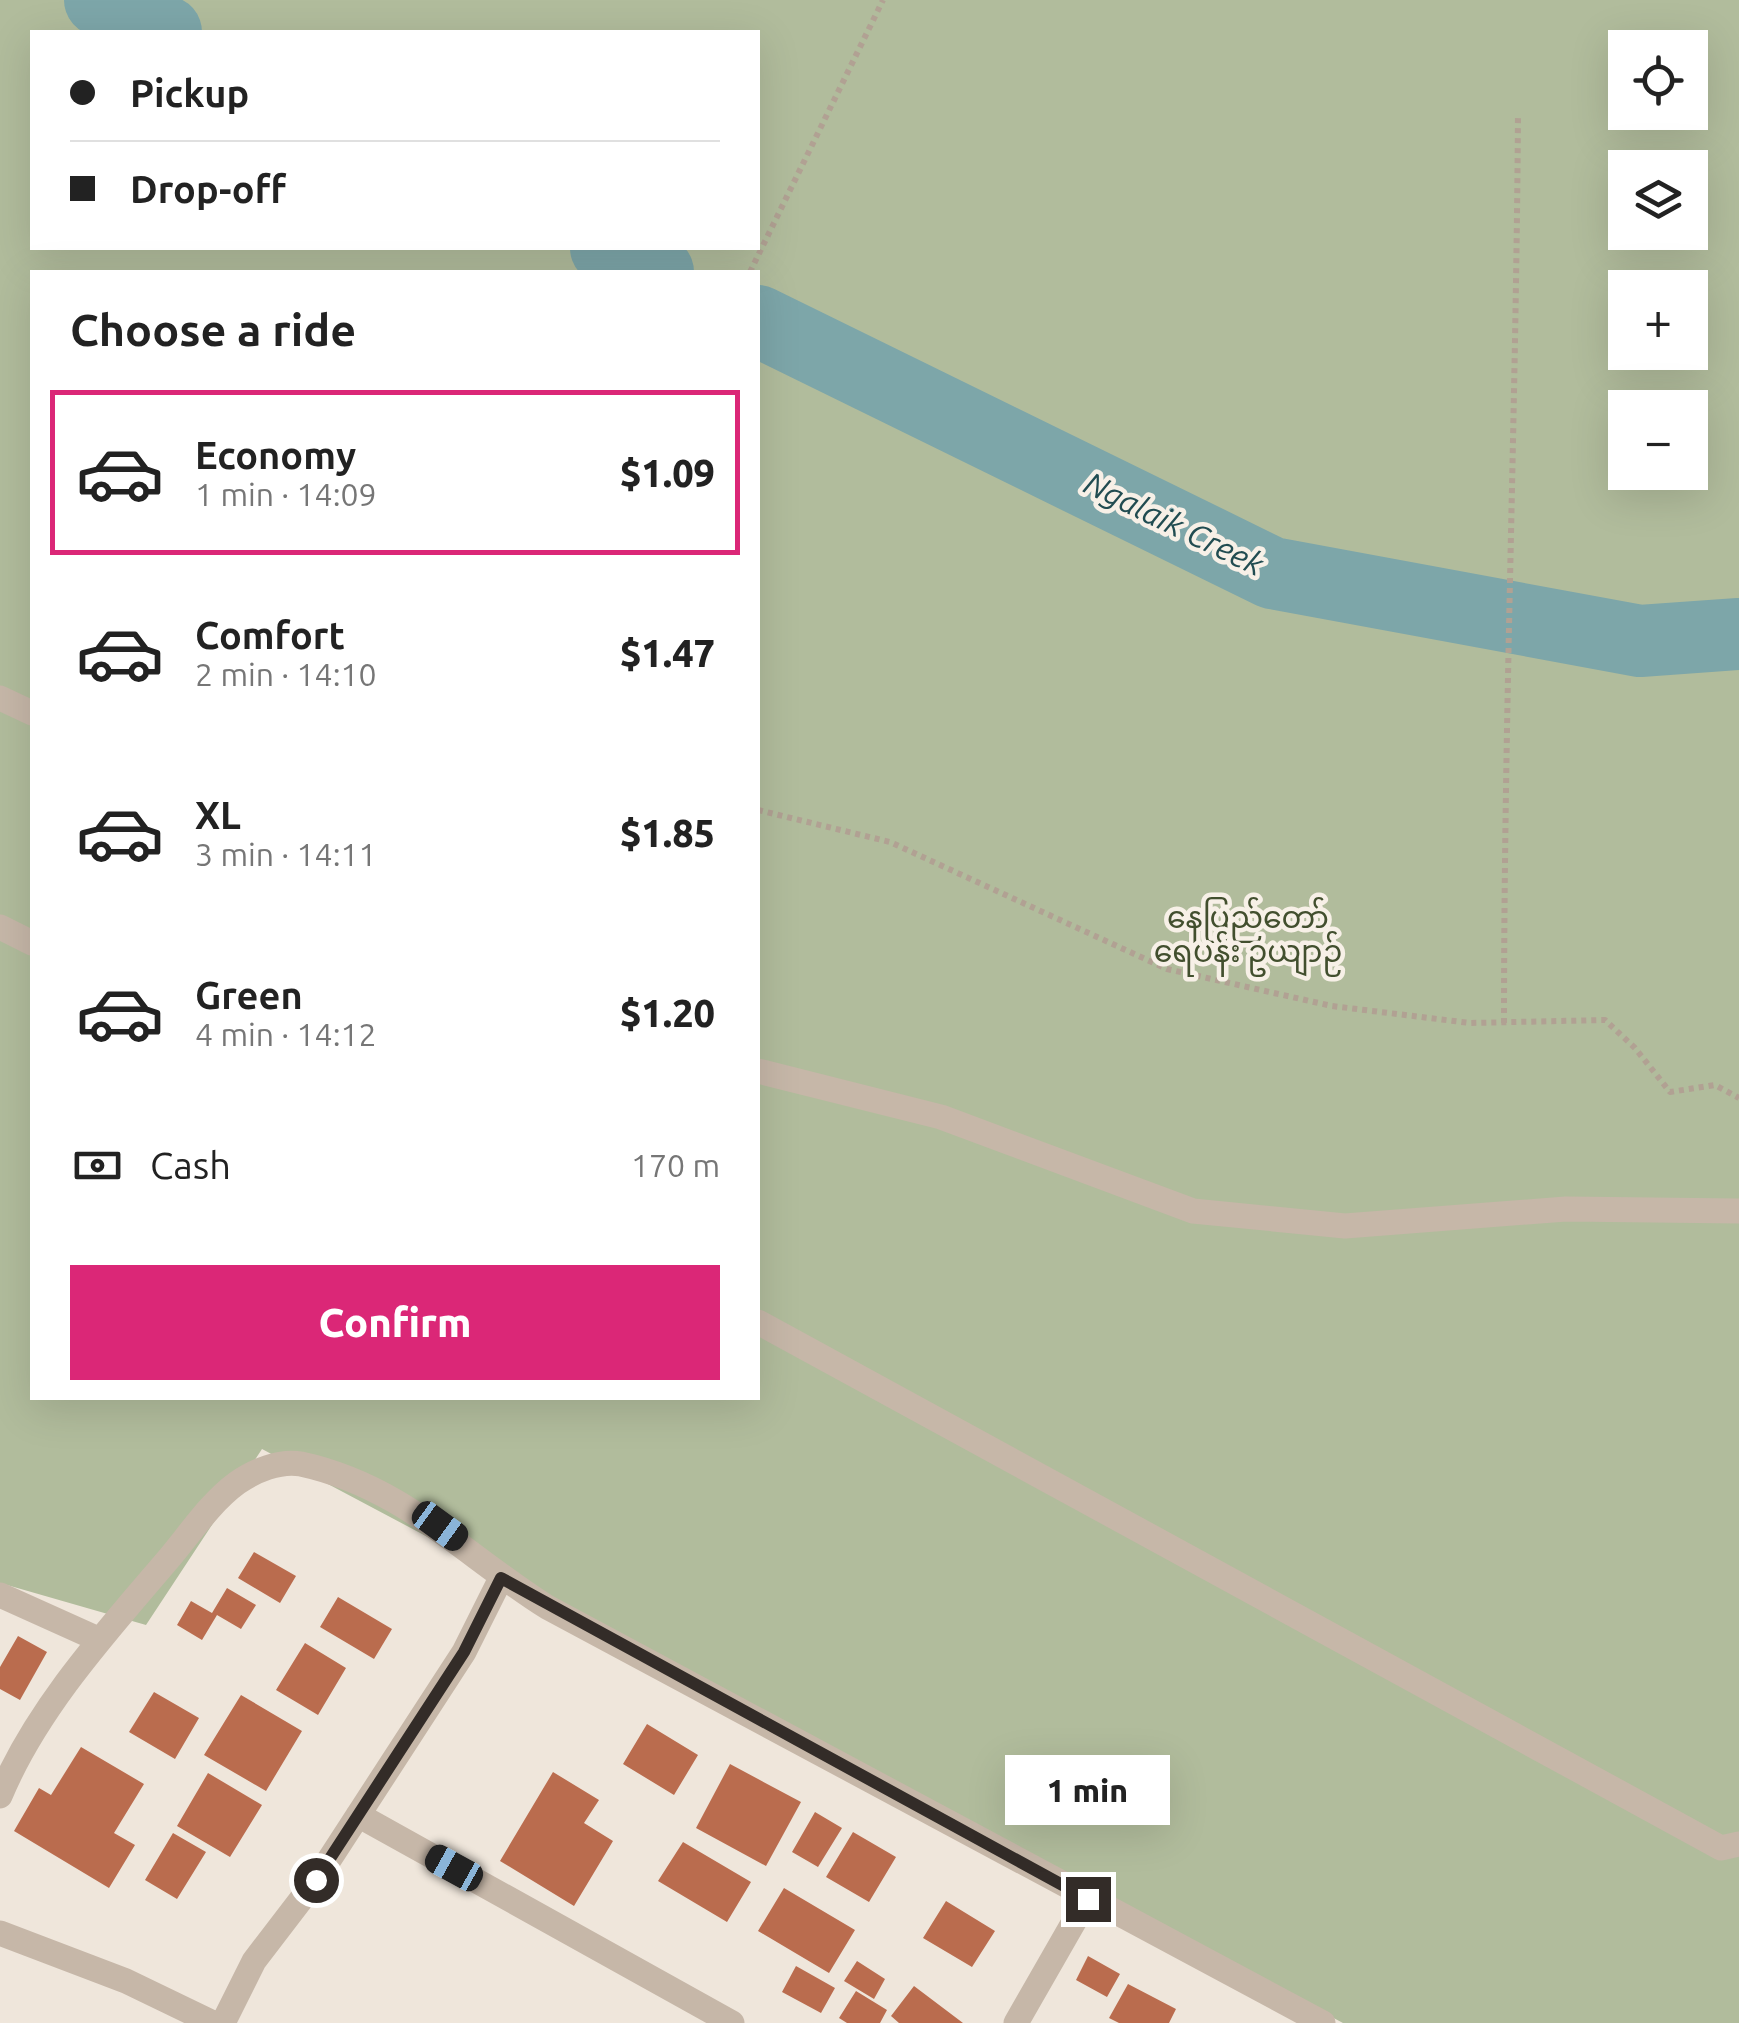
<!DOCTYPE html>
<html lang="en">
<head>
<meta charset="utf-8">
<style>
  :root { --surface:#fff; --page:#f6f6f6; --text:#222; --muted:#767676; --line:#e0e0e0; --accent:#db2777 }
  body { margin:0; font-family:Ubuntu,"Noto Sans Myanmar",sans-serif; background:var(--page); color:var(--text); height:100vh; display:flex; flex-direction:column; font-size:38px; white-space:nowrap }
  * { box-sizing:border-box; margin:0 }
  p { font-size:32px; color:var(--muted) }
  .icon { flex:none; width:55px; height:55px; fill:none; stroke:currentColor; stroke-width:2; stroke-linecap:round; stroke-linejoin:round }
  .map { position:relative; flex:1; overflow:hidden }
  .side { position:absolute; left:30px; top:270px; width:730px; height:1130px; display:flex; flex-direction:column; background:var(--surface); border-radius:0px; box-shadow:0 10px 40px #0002 }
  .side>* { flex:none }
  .hud { position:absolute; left:30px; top:30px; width:730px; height:220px; border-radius:0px; box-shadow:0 10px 40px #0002; display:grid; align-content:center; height:220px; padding:0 40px; background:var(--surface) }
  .buttons { position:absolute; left:1608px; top:30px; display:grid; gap:20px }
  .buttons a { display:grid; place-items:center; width:100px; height:100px; border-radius:0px; background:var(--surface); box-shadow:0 10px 40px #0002; font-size:50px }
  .end { position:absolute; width:45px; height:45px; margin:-22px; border:12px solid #332c28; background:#fff; box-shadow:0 0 0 5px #fff }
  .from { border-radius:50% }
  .bubble { position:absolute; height:70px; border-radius:0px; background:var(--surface); box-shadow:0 10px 40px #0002; font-size:32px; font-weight:800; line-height:70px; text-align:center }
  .car { position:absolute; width:30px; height:60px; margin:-30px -15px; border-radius:12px; box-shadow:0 0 8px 2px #0007; background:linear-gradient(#222 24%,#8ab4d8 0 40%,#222 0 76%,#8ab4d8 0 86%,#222 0) }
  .hud b { display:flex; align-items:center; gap:35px; height:95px; font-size:38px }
  .hud b+b { border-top:2px solid var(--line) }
  .hud i { width:25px; height:25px; background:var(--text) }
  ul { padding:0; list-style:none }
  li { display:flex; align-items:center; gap:30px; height:165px; margin:0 20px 15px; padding:0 20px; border:5px solid transparent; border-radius:0px }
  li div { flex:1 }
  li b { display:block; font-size:38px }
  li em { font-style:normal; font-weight:800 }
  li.current { border-color:var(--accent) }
  li>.icon { width:90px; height:90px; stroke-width:1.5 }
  h2 { padding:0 40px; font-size:45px; line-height:120px }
  .pay { display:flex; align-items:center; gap:25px; height:110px; padding:0 40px; font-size:38px }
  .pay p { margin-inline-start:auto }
  .primary-button { display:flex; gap:20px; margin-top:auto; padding:20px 40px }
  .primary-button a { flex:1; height:115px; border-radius:0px; background:var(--accent); color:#fff; font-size:40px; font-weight:800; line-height:115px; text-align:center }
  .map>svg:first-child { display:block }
</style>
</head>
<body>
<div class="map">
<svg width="1739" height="2023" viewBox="0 0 1739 2023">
  <rect width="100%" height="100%" fill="#efe6db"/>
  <path fill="#b1bc9c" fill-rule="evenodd" d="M 0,0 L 1739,0 L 1739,2023 L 1343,2023 L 262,1449 L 146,1625 L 0,1583 ZM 32,32 L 758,32 L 758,248 L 32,248 ZM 1625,48 L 1690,48 L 1690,112 L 1625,112 ZM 1625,168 L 1690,168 L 1690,232 L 1625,232 ZM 32,272 L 758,272 L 758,1398 L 32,1398 ZM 1625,288 L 1690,288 L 1690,352 L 1625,352 ZM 1625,408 L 1690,408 L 1690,472 L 1625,472 Z"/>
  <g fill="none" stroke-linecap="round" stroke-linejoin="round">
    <path stroke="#7da6a9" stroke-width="72" d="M 100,0 L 166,32
      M 606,248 L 658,272
      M 758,321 L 1272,573 L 1640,641 L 1739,634"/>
  </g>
  <path fill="#ba6c4e" d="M 254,1552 L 296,1576 L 280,1603 L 238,1578 Z
    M 227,1588 L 256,1605 L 241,1629 L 217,1615 L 202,1640 L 177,1625 L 191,1601 L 212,1613 Z
    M 338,1597 L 392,1629 L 374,1659 L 320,1627 Z
    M 18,1636 L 47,1652 L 20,1700 L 0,1689 L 0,1667 Z
    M 305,1643 L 346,1668 L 318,1715 L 276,1690 Z
    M 154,1692 L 199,1718 L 175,1759 L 129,1732 Z
    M 241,1695 L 302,1731 L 266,1791 L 204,1755 Z
    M 647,1724 L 698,1755 L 674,1795 L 623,1764 Z
    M 81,1747 L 144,1784 L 114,1833 L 135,1845 L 109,1888 L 14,1831 L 39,1788 L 51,1795 Z
    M 730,1764 L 801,1802 L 766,1866 L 696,1828 Z
    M 553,1772 L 599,1800 L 584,1823 L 613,1841 L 574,1906 L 500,1861 Z
    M 208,1773 L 262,1805 L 230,1857 L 177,1826 Z
    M 815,1812 L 842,1828 L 818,1867 L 792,1852 Z
    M 853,1832 L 896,1857 L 869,1902 L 826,1877 Z
    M 173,1833 L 206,1852 L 177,1899 L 145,1880 Z
    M 683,1842 L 751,1882 L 727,1922 L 658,1881 Z
    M 784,1888 L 855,1930 L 829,1973 L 758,1931 Z
    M 946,1901 L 995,1931 L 972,1967 L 923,1938 Z
    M 1088,1956 L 1120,1974 L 1107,1997 L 1076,1980 Z
    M 857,1961 L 885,1979 L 874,1999 L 844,1981 Z
    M 796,1966 L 835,1988 L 821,2013 L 782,1992 Z
    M 1128,1984 L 1176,2009 L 1169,2023 L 1119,2023 L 1109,2018 Z
    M 914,1986 L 963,2023 L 899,2023 L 891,2016 Z
    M 856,1991 L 887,2010 L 880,2023 L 847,2023 L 839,2018 Z"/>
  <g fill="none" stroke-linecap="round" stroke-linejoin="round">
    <path stroke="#b1a193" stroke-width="6" stroke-dasharray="5 5" stroke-linecap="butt" d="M 750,272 L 883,0
      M 758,810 L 890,842 L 1167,969 L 1332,1006 L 1470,1023 L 1605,1020 L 1635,1048 L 1670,1092 L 1715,1085 L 1739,1098
      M 1504,1023 C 1504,720 1516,417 1518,114"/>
    <path stroke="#c6b7a8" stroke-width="25" d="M 0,698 L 32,713
      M 0,927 L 32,943
      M 758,1071 L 941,1117 L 1193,1211 L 1345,1226 L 1566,1209 L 1739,1211
      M 758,1322 L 1721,1848 L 1739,1844
      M 0,1595 L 100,1640
      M 0,1796 C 37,1707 109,1629 171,1556 C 191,1532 211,1502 237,1483 C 254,1471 280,1460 301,1464 C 403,1486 464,1555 547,1607 L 1323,2023
      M 358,1815 L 732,2023
      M 0,1933 L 126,1981 L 213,2023
      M 223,2023 L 254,1961 L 316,1880 L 464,1652 L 501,1578
      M 1016,2023 L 1087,1899"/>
  </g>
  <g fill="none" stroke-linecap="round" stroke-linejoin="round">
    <path stroke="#332c28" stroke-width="12" d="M 316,1880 L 464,1652 L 501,1578 L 1088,1899"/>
  </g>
  <g text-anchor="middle" stroke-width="9" stroke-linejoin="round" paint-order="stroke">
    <g font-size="30" fill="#424f2e" stroke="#f7f0e7">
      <text x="1248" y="928">နေပြည်တော်<tspan x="1248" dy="34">ရေပန်း ဥယျာဉ်</tspan></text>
    </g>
    <g font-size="32" font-style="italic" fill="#214c51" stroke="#f7f0e7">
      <text transform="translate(1174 524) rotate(26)" y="11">Ngalaik Creek</text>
    </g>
  </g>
</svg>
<div class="buttons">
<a><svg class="icon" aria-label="locate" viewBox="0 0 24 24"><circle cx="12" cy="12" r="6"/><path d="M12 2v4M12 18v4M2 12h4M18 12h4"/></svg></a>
<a><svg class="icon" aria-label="layers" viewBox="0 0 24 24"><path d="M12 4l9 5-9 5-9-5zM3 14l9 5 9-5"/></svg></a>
<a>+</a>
<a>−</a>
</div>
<i class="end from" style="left:316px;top:1880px"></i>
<i class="end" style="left:1088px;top:1899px"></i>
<div class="bubble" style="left:1005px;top:1755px;width:165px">1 min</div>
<i class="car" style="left:440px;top:1526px;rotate:126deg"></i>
<i class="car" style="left:454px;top:1868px;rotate:299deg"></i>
<div class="hud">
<b><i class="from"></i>Pickup</b>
<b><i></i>Drop-off</b>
</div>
<section class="side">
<h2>Choose a ride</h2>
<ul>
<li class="current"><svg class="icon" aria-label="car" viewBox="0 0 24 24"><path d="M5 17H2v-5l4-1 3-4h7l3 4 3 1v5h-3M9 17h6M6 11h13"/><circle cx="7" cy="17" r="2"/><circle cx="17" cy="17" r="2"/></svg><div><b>Economy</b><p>1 min · 14:09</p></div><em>$1.09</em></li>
<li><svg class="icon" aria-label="car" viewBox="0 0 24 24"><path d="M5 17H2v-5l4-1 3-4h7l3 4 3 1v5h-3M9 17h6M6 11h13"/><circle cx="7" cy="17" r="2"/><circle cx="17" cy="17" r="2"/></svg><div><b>Comfort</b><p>2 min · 14:10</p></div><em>$1.47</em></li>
<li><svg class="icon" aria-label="car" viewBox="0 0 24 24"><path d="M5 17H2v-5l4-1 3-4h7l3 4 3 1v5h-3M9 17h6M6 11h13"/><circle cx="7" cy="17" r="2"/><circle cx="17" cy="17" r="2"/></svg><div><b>XL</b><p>3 min · 14:11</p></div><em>$1.85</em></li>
<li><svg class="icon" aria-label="car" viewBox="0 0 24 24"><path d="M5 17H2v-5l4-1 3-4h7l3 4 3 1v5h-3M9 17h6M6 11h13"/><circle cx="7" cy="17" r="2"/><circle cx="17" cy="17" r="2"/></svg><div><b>Green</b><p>4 min · 14:12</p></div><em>$1.20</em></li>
</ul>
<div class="pay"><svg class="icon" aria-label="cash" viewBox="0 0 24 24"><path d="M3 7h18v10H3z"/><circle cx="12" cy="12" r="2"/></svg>Cash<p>170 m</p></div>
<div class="primary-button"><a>Confirm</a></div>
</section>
</div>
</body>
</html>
